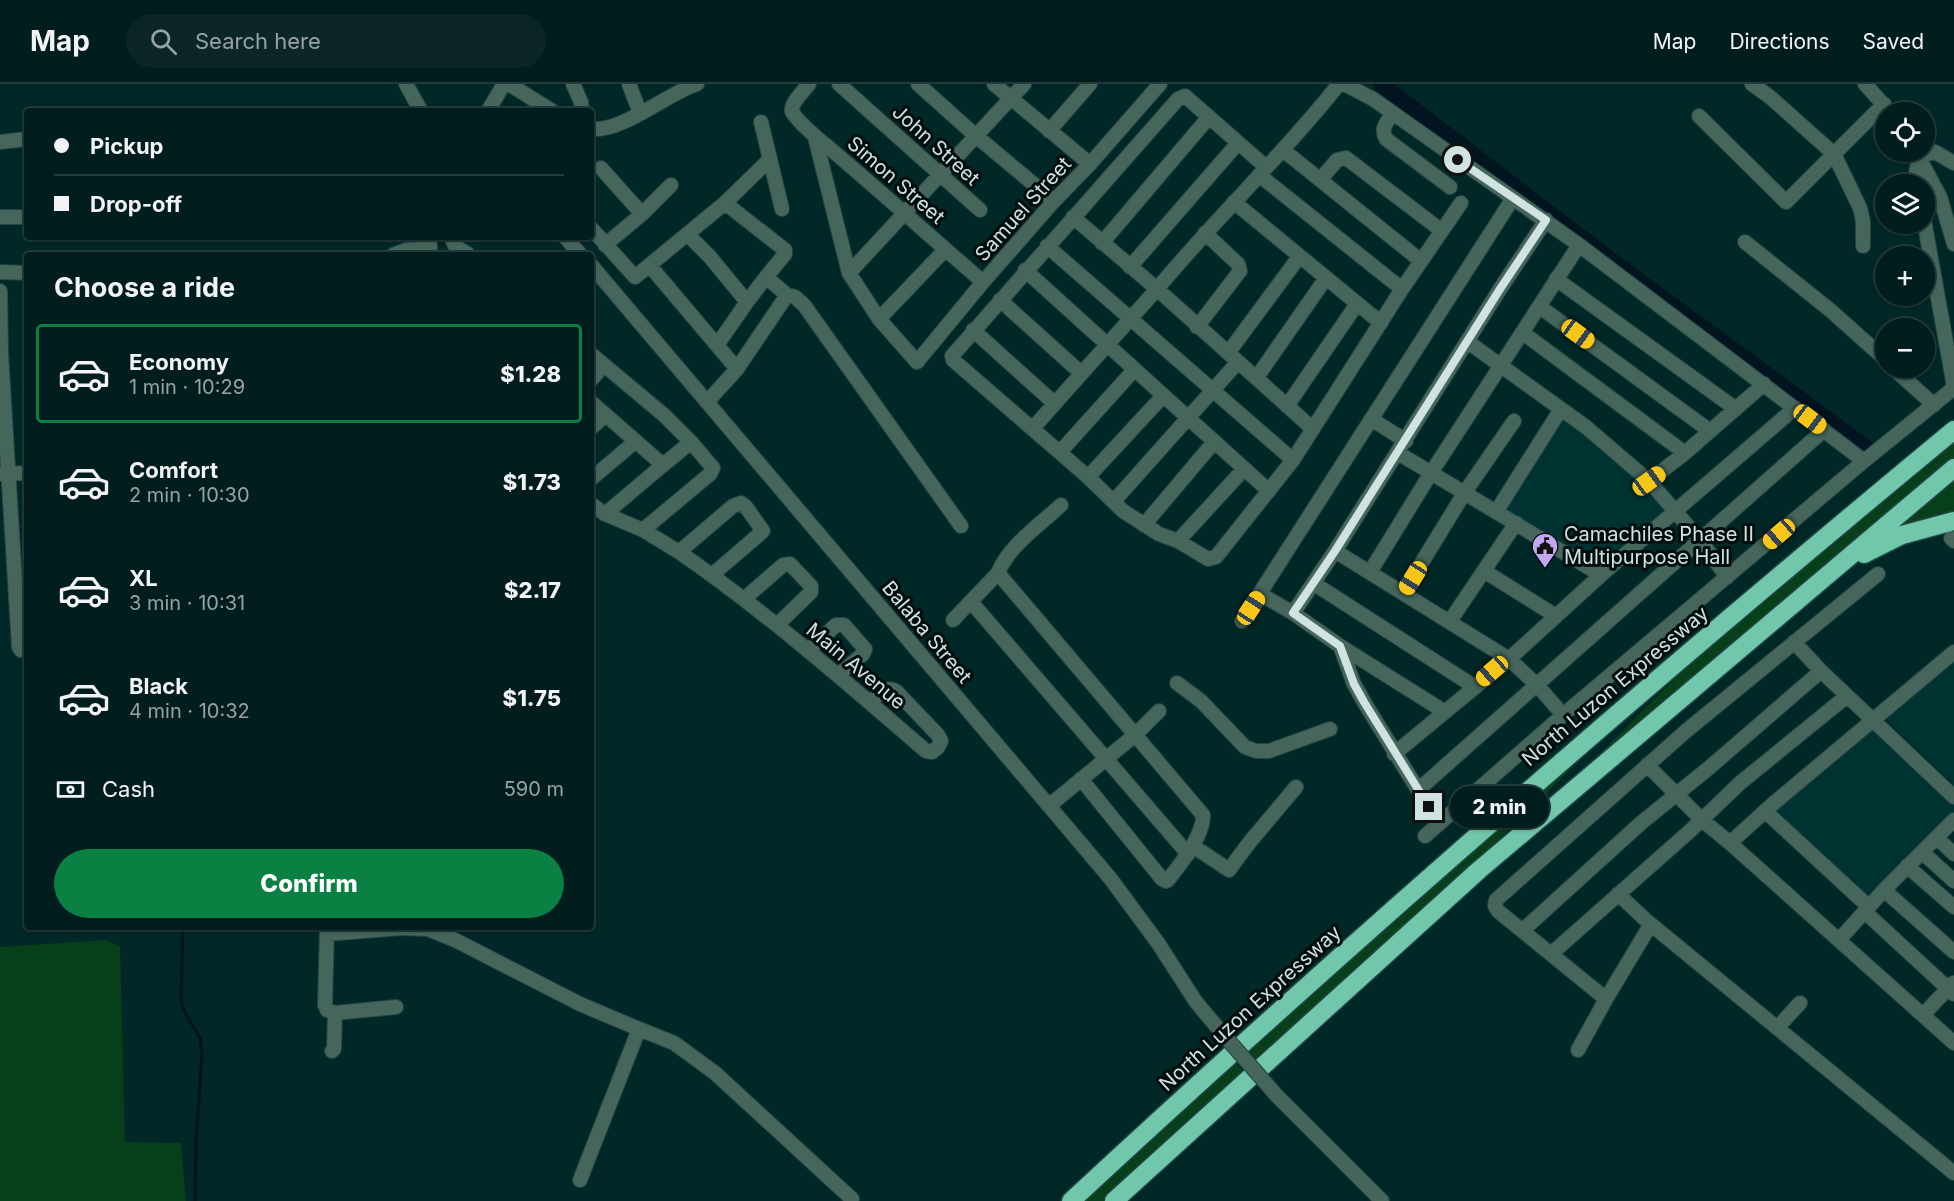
<!DOCTYPE html>
<html lang="en">
<head>
<meta charset="utf-8">
<style>
  :root { --surface:#021d1d; --page:#0c2626; --text:#f1f3f6; --muted:#96a2a4; --line:#233b3b; --accent:#0b8043 }
  body { margin:0; font-family:Inter,sans-serif; background:var(--page); color:var(--text); height:100vh; display:flex; flex-direction:column; font-size:22px; white-space:nowrap }
  * { box-sizing:border-box; margin:0 }
  p { font-size:20px; color:var(--muted) }
  .icon { flex:none; width:33px; height:33px; fill:none; stroke:currentColor; stroke-width:2; stroke-linecap:round; stroke-linejoin:round }
  .map { position:relative; flex:1; overflow:hidden }
  .side { position:absolute; left:24px; top:168px; width:570px; height:678px; display:flex; flex-direction:column; background:var(--surface); border-radius:6px; box-shadow:0 2px 4px #0004,0 0 0 2px var(--line) }
  .side>* { flex:none }
  .banner { position:absolute; left:24px; top:24px; width:570px; height:132px; border-radius:6px; box-shadow:0 2px 4px #0004,0 0 0 2px var(--line); display:grid; align-content:center; height:132px; padding:0 30px; background:var(--surface) }
  .buttons { position:absolute; left:1875px; top:18px; display:grid; gap:12px }
  .buttons a { display:grid; place-items:center; width:60px; height:60px; border-radius:50%; background:var(--surface); box-shadow:0 2px 4px #0004,0 0 0 2px var(--line); font-size:30px }
  .end { position:absolute; width:27px; height:27px; margin:-14px; border:8px solid #d0e3e2; background:#111; box-shadow:0 0 0 3px #111 }
  .from { border-radius:50% }
  .bubble { position:absolute; height:42px; border-radius:21px; background:var(--surface); box-shadow:0 2px 4px #0004,0 0 0 2px var(--line); font-size:20px; font-weight:800; line-height:42px; text-align:center }
  .car { position:absolute; width:18px; height:36px; margin:-18px -9px; border-radius:8px; box-shadow:0 0 4px 2px #0007; background:linear-gradient(#f5c518 24%,#345 0 40%,#f5c518 0 76%,#345 0 86%,#f5c518 0) }
  .banner b { display:flex; align-items:center; gap:21px; height:57px; font-size:22px }
  .banner b+b { border-top:2px solid var(--line) }
  .banner i { width:15px; height:15px; background:var(--text) }
  ul { padding:0; list-style:none }
  li { display:flex; align-items:center; gap:18px; height:99px; margin:0 12px 9px; padding:0 18px; border:3px solid transparent; border-radius:6px }
  li div { flex:1 }
  li b { display:block; font-size:22px }
  li em { font-style:normal; font-weight:800 }
  li.selected { border-color:var(--accent) }
  li>.icon { width:54px; height:54px; stroke-width:1.5 }
  h2 { padding:0 30px; font-size:27px; line-height:72px }
  .pay { display:flex; align-items:center; gap:15px; height:66px; padding:0 30px; font-size:22px }
  .pay p { margin-inline-start:auto }
  .cta { display:flex; gap:12px; margin-top:auto; padding:12px 30px }
  .cta a { flex:1; height:69px; border-radius:36px; background:var(--accent); color:#fff; font-size:24px; font-weight:800; line-height:69px; text-align:center }
  header { display:flex; align-items:center; gap:36px; box-sizing:border-box; height:84px; padding:0 30px; background:var(--surface); border-bottom:2px solid var(--line) }
  header strong { font-size:28px }
  nav { display:flex; gap:33px; margin-inline-start:auto; font-size:21px }
  .search { width:420px; height:54px; background:var(--page); display:flex; align-items:center; gap:15px; box-sizing:border-box; padding:0 21px; border-radius:33px; color:var(--muted); font-size:22px }
  .map>svg:first-child { display:block }
</style>
</head>
<body>
<header>
<strong>Map</strong>
<div class="search"><svg class="icon" aria-label="search" viewBox="0 0 24 24"><circle cx="10" cy="10" r="6"/><path d="M15 15l6 6"/></svg>Search here</div>
<nav><a>Map</a><a>Directions</a><a>Saved</a></nav>
</header>
<div class="map">
<svg width="1954" height="1117" viewBox="0 0 1954 1117">
  <rect width="100%" height="100%" fill="#022727"/>
  <path fill="#003231" d="M 1560,330 L 1661,414 L 1671,434 L 1604,492 L 1500,426 Z
    M 1954,573 L 1954,701 L 1883,633 Z
    M 1876,640 L 1954,717 L 1954,728 L 1868,813 L 1773,729 Z"/>
  <path fill="#073f1a" d="M 1954,355 L 1954,374 L 1591,679 L 1690,579 Z
    M 1954,395 L 1954,430 L 1897,441 Z
    M 1590,658 L 1594,662 C 1484,773 1367,878 1251,983 L 1238,969 Z
    M 106,856 L 120,862 L 125,1058 L 181,1059 L 186,1117 L 0,1117 L 0,863 Z
    M 1232,975 L 1244,989 L 1103,1117 L 1076,1117 Z"/>
  <g fill="none" stroke-linecap="round" stroke-linejoin="round">
    <path stroke="#011420" stroke-width="3" d="M 183,843 L 181,916 L 184,927 L 200,954 L 202,969 L 196,1057 L 195,1117"/>
    <path stroke="#011420" stroke-width="16" d="M 1381,0 L 1607,173 L 1868,365"/>
    <g stroke="#234545" stroke-width="16">
      <path id="minor" d="M 406,0 L 421,27
        M 509,0 L 552,27
        M 573,0 L 581,18 L 582,27
        M 629,0 L 640,29
        M 809,0 C 804,7 791,18 792,27 C 794,34 820,57 827,62 C 880,107 931,153 983,198
        M 839,0 L 980,126
        M 918,0 L 976,52 L 1054,117
        M 994,0 L 1090,80
        M 1344,0 L 1373,15 L 1513,114
        M 1752,0 L 1770,13 L 1834,70 L 1860,124 L 1863,137 L 1863,162
        M 1865,0 L 1890,28
        M 488,27 L 504,0
        M 1393,29 C 1387,38 1380,44 1386,55 L 1450,103
        M 1699,32 L 1786,118 L 1884,20
        M 1209,33 L 1185,12 L 1178,15 L 952,272 L 953,276 L 1088,393 L 1123,427 L 1159,450 L 1178,457 L 1208,475 L 1216,473 L 1293,376 L 1402,205 L 1461,119
        M 761,38 L 782,125
        M 591,45 C 623,48 666,10 697,0
        M 1049,47 L 1090,0
        M 815,53 L 849,189 L 879,235 L 917,278 L 983,198 L 1054,117 L 1090,80 L 1160,0
        M 0,58 L 27,55
        M 1283,66 L 1421,177
        M 1916,68 L 1940,113 L 1954,160
        M 601,84 L 642,130
        M 1259,91 L 1402,205
        M 1320,96 L 1337,76 L 1346,74 L 1442,147
        M 1918,100 L 1916,89 L 1919,72 L 1935,68 L 1954,79
        M 1234,118 L 1381,239
        M 725,119 L 785,166 L 785,170 L 766,193
        M 0,133 L 27,133
        M 1073,133 L 1157,205 C 1215,135 1282,72 1339,0
        M 591,144 L 635,193 L 725,119 L 769,76
        M 688,151 L 710,173 L 747,218 L 766,193 L 787,211
        M 451,153 L 455,162 L 469,171
        M 565,153 L 581,171
        M 1745,158 L 1830,226 L 1886,276
        M 1102,159 L 1209,33 L 1266,83
        M 605,161 L 642,130 L 671,101
        M 1047,162 L 1293,376
        M 393,171 L 406,166 L 430,164 L 429,153
        M 591,181 L 1110,794 L 1158,859 L 1196,918 L 1222,949
        M 650,182 L 737,285
        M 1130,183 L 1238,59
        M 1025,186 L 1269,407
        M 0,188 L 27,189
        M 849,189 L 1024,0
        M 1556,195 L 1736,325
        M 0,207 L 1,269 L 19,563 L 21,566 L 27,566
        M 1000,216 L 1081,289
        M 1540,223 L 1710,347
        M 879,235 L 945,166
        M 1197,243 L 1240,187 L 1238,180 L 1205,149
        M 973,246 L 1054,319
        M 1523,249 L 1685,369
        M 1468,258 L 1586,343 L 1649,397 L 1700,456 L 1727,493
        M 717,261 L 747,218
        M 1228,269 L 1299,173
        M 591,270 L 665,332 L 691,358 L 713,384 L 710,390 L 643,446
        M 1893,284 L 1934,321
        M 1257,293 L 1326,194
        M 591,296 L 604,281
        M 591,318 L 663,381 L 691,358
        M 707,318 L 737,285 L 787,211 L 795,213 L 804,221 L 961,442
        M 1287,322 L 1357,220
        M 1371,335 L 1406,357
        M 591,344 L 605,332
        M 1033,344 L 1157,205 L 1313,345
        M 1060,368 L 1134,286
        M 1398,369 L 1601,491
        M 0,390 L 27,389
        M 1088,393 L 1163,312
        M 591,395 L 636,357
        M 1649,397 L 1685,369 L 1764,300
        M 1114,417 L 1238,278
        M 591,420 L 605,430 L 643,446 L 679,468
        M 1496,428 L 1561,325
        M 605,430 L 663,381
        M 1144,441 L 1214,358
        M 1951,454 L 1954,457
        M 1178,457 L 1244,385
        M 1335,467 L 1509,575 L 1537,601 L 1563,631
        M 1484,487 L 1556,532
        M 1370,488 L 1431,389 L 1579,161
        M 998,489 L 1203,731 C 1204,751 1180,781 1168,796 L 1166,797 L 1162,795 L 1081,695
        M 712,491 L 763,447 L 746,423 L 741,419 L 733,422 L 679,468 C 766,528 846,598 926,667 L 932,668 L 938,663 L 941,657 L 938,651 L 896,607 C 886,601 878,612 870,618
        M 1313,499 L 1475,603
        M 1403,509 L 1465,408 L 1514,337
        M 1260,510 L 1293,529 L 1340,562 L 1354,600 L 1364,618 L 1439,740
        M 744,515 L 783,481 L 790,480 L 811,502 L 811,508 L 777,541
        M 972,519 L 1188,770
        M 1293,529 L 1335,467 L 1500,205 L 1546,136
        M 953,536 L 998,489 C 1009,461 1040,441 1061,421
        M 1242,537 L 1513,114 L 1579,161 L 1864,377
        M 1450,537 L 1516,439
        M 1794,558 L 1821,587 L 1954,713
        M 1340,562 L 1445,628
        M 808,567 L 836,541 L 844,541 L 865,565 L 863,570 L 838,591
        M 1177,599 L 1201,617 L 1245,663 L 1256,667 L 1269,667 L 1330,645
        M 1394,670 L 1509,575 L 1601,491 L 1795,324
        M 1647,681 L 1702,736 L 1730,759 L 1954,959
        M 1418,706 L 1824,346
        M 1050,721 L 1135,651 L 1159,627
        M 1765,727 L 1869,823
        M 1425,752 L 1563,631 L 1864,377 L 1949,308 L 1953,303 L 1953,297 L 1924,136
        M 1937,754 L 1954,770
        M 1730,759 L 1774,719 L 1954,568
        M 1193,762 L 1229,786 L 1249,759 L 1296,703
        M 1922,768 L 1954,797
        M 1907,782 L 1954,823
        M 1884,806 L 1954,868
        M 1618,810 L 1648,838 L 1954,1089
        M 1865,828 L 1954,910
        M 327,843 L 325,921 L 327,926 L 335,929 L 396,923
        M 1523,846 L 1641,739 L 1710,683 L 1821,587
        M 327,850 L 401,844 L 428,845 L 455,856 L 580,920 L 639,945 L 580,1096
        M 1839,856 L 1884,806 L 1954,736
        M 1551,870 L 1691,746 L 1740,699 L 1847,612
        M 1606,915 L 1498,827 L 1495,822 L 1496,816 L 1686,647 L 1878,490
        M 1923,931 L 1953,899
        M 1777,944 L 1800,919
        M 639,945 L 674,959 L 715,989 L 852,1115
        M 1578,966 L 1606,915 L 1651,840
        M 332,967 L 334,965 L 335,929
        M 1277,1012 L 1382,1117"/>
    </g>
    <g stroke="#234545" stroke-width="21">
      <path id="highway" d="M 1864,470 L 1902,451 L 1954,437
        M 1071,1117 C 1358,851 1653,595 1954,346
        M 1114,1117 L 1479,786 L 1954,384"/>
    </g>
    <use href="#minor" stroke="#46665b" stroke-width="14"/>
    <use href="#highway" stroke="#71c7ac" stroke-width="18"/>
    <g stroke="#234545" stroke-width="16" stroke-linecap="butt">
      <path id="minor-bridge" d="M 1222,949 L 1277,1012"/>
    </g>
    <use href="#minor-bridge" stroke="#46665b" stroke-width="14"/>
  </g>
  <g fill="none" stroke-linecap="round" stroke-linejoin="round">
    <path stroke="#d0e3e2" stroke-width="8" d="M 1429,723 L 1364,618 L 1354,600 L 1340,562 L 1293,529 L 1335,467 L 1500,205 L 1546,136 L 1458,76"/>
  </g>
  <defs>
    <g id="civic-pin" transform="scale(1.35)"><path d="M0 17L-7.5 6A9.5 9.5 0 1 1 7.5 6Z" fill="#c4a7f1" stroke="#020d0d"/><path d="M-.6-6.5H3V-4.5H.6V-3L4-1V1h2V6H-6V1h2V-1L-.6-3ZM-1.2 2.5V6h2.4V2.5Z" fill="#111"/></g>
  </defs>
  <g fill-rule="evenodd">
    <use href="#civic-pin" x="1545" y="462"/>
  </g>
  <g text-anchor="middle" stroke-width="6" stroke-linejoin="round" paint-order="stroke">
    <g font-size="20" fill="#d0e3e2" stroke="#020d0d">
      <text transform="translate(936 61) rotate(42)" y="7">John Street</text>
      <text transform="translate(896 96) rotate(41)" y="7">Simon Street</text>
      <text transform="translate(1023 125) rotate(-48)" y="7">Samuel Street</text>
      <text transform="translate(927 548) rotate(50)" y="7">Balaba Street</text>
      <text transform="translate(856 582) rotate(40)" y="7">Main Avenue</text>
      <text transform="translate(1615 602) rotate(-40)" y="7">North Luzon Expressway</text>
      <text transform="translate(1250 924) rotate(-42)" y="7">North Luzon Expressway</text>
    </g>
    <g font-size="20" fill="#d0e3e2" stroke="#020d0d" text-anchor="start">
      <text x="1564" y="457">Camachiles Phase II<tspan x="1564" dy="23">Multipurpose Hall</tspan></text>
    </g>
  </g>
</svg>
<div class="buttons">
<a><svg class="icon" aria-label="locate" viewBox="0 0 24 24"><circle cx="12" cy="12" r="6"/><path d="M12 2v4M12 18v4M2 12h4M18 12h4"/></svg></a>
<a><svg class="icon" aria-label="layers" viewBox="0 0 24 24"><path d="M12 4l9 5-9 5-9-5zM3 14l9 5 9-5"/></svg></a>
<a>+</a>
<a>−</a>
</div>
<i class="end from" style="left:1458px;top:76px"></i>
<i class="end" style="left:1429px;top:723px"></i>
<div class="bubble" style="left:1450px;top:702px;width:99px">2 min</div>
<i class="car" style="left:1578px;top:250px;rotate:126deg"></i>
<i class="car" style="left:1810px;top:335px;rotate:127deg"></i>
<i class="car" style="left:1649px;top:397px;rotate:54deg"></i>
<i class="car" style="left:1779px;top:450px;rotate:229deg"></i>
<i class="car" style="left:1413px;top:494px;rotate:212deg"></i>
<i class="car" style="left:1251px;top:524px;rotate:33deg"></i>
<i class="car" style="left:1492px;top:587px;rotate:229deg"></i>
<div class="banner">
<b><i class="from"></i>Pickup</b>
<b><i></i>Drop-off</b>
</div>
<section class="side">
<h2>Choose a ride</h2>
<ul>
<li class="selected"><svg class="icon" aria-label="car" viewBox="0 0 24 24"><path d="M5 17H2v-5l4-1 3-4h7l3 4 3 1v5h-3M9 17h6M6 11h13"/><circle cx="7" cy="17" r="2"/><circle cx="17" cy="17" r="2"/></svg><div><b>Economy</b><p>1 min · 10:29</p></div><em>$1.28</em></li>
<li><svg class="icon" aria-label="car" viewBox="0 0 24 24"><path d="M5 17H2v-5l4-1 3-4h7l3 4 3 1v5h-3M9 17h6M6 11h13"/><circle cx="7" cy="17" r="2"/><circle cx="17" cy="17" r="2"/></svg><div><b>Comfort</b><p>2 min · 10:30</p></div><em>$1.73</em></li>
<li><svg class="icon" aria-label="car" viewBox="0 0 24 24"><path d="M5 17H2v-5l4-1 3-4h7l3 4 3 1v5h-3M9 17h6M6 11h13"/><circle cx="7" cy="17" r="2"/><circle cx="17" cy="17" r="2"/></svg><div><b>XL</b><p>3 min · 10:31</p></div><em>$2.17</em></li>
<li><svg class="icon" aria-label="car" viewBox="0 0 24 24"><path d="M5 17H2v-5l4-1 3-4h7l3 4 3 1v5h-3M9 17h6M6 11h13"/><circle cx="7" cy="17" r="2"/><circle cx="17" cy="17" r="2"/></svg><div><b>Black</b><p>4 min · 10:32</p></div><em>$1.75</em></li>
</ul>
<div class="pay"><svg class="icon" aria-label="cash" viewBox="0 0 24 24"><path d="M3 7h18v10H3z"/><circle cx="12" cy="12" r="2"/></svg>Cash<p>590 m</p></div>
<div class="cta"><a>Confirm</a></div>
</section>
</div>
</body>
</html>
